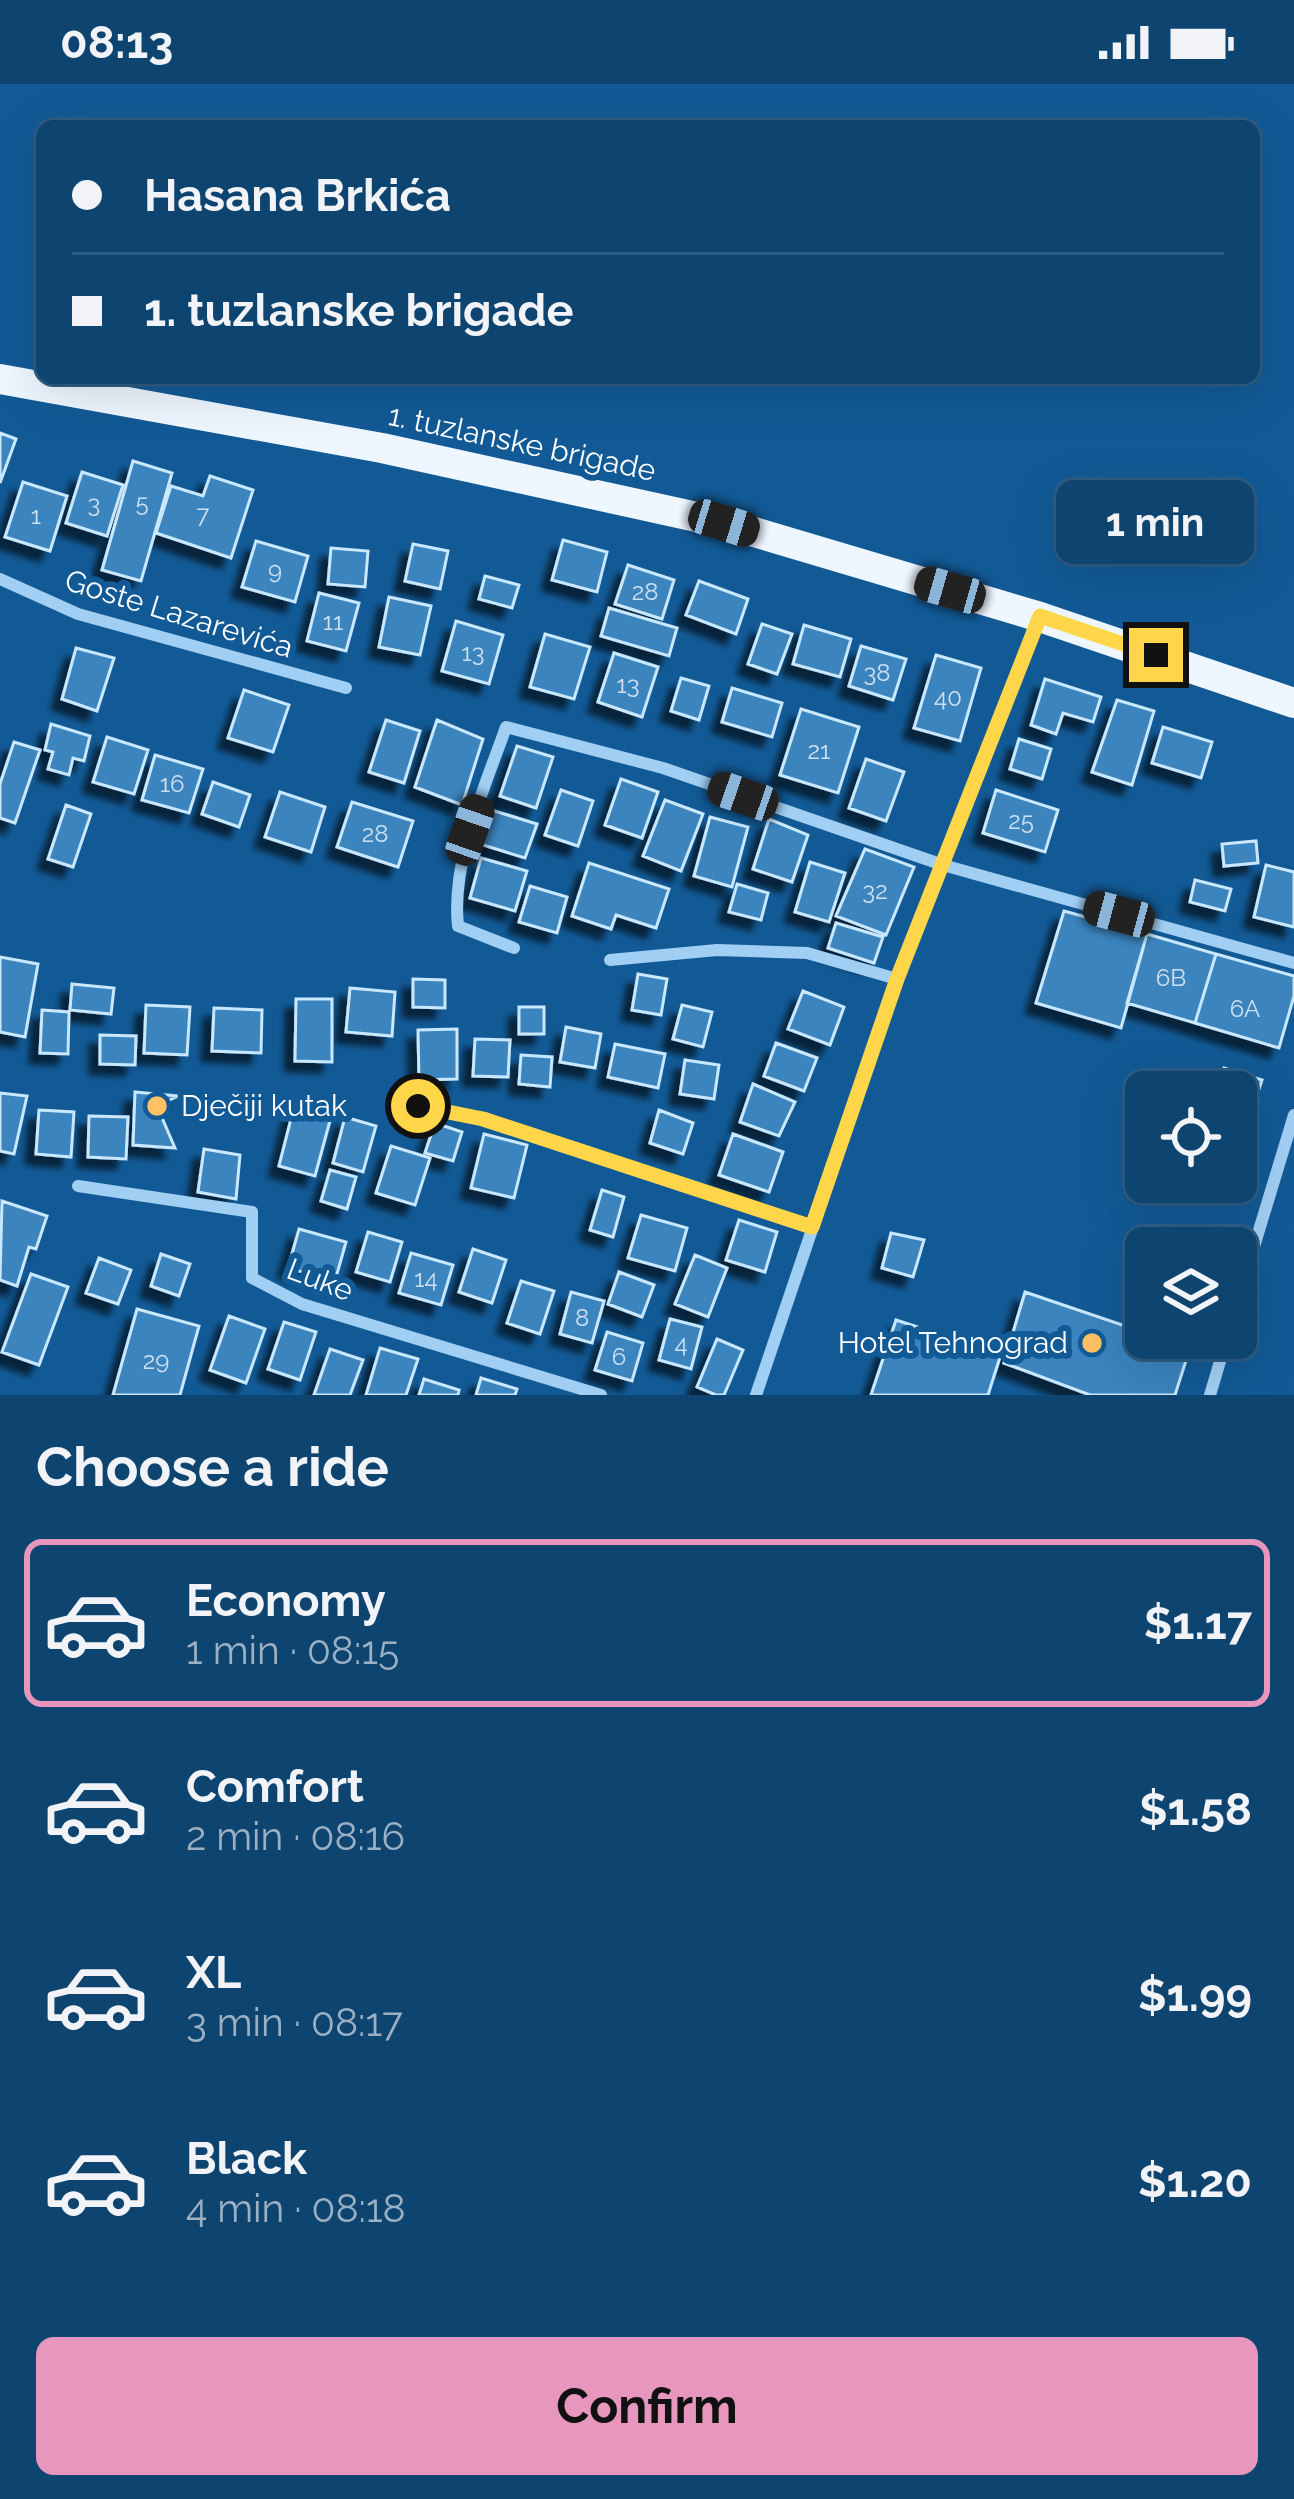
<!DOCTYPE html>
<html lang="en">
<head>
<meta charset="utf-8">
<style>
  :root { --surface:#0e4470; --page:#174b75; --text:#f1f3f6; --muted:#9bb0c3; --line:#2e5c83; --accent:#e797bd }
  body { margin:0; font-family:Raleway,sans-serif; background:var(--page); color:var(--text); height:100vh; display:flex; flex-direction:column; font-size:45px; white-space:nowrap }
  * { box-sizing:border-box; margin:0 }
  p { font-size:39px; color:var(--muted) }
  .icon { flex:none; width:66px; height:66px; fill:none; stroke:currentColor; stroke-width:2; stroke-linecap:round; stroke-linejoin:round }
  .map { position:relative; height:1311px; overflow:hidden }
  .side { display:flex; flex-direction:column; background:var(--surface); flex:1 }
  .side>* { flex:none }
  .banner { position:absolute; left:36px; top:36px; width:1224px; height:264px; border-radius:18px; box-shadow:0 12px 48px #0002,0 0 0 3px var(--line); display:grid; align-content:center; height:264px; padding:0 36px; background:var(--surface) }
  .fabs { position:absolute; left:1125px; top:987px; display:grid; gap:24px }
  .fabs a { display:grid; place-items:center; width:132px; height:132px; border-radius:18px; background:var(--surface); box-shadow:0 12px 48px #0002,0 0 0 3px var(--line); font-size:60px }
  .end { position:absolute; width:54px; height:54px; margin:-27px; border:15px solid #ffd54a; background:#111; box-shadow:0 0 0 6px #111 }
  .from { border-radius:50% }
  .bubble { position:absolute; height:84px; border-radius:18px; background:var(--surface); box-shadow:0 12px 48px #0002,0 0 0 3px var(--line); font-size:39px; font-weight:700; line-height:84px; text-align:center }
  .car { position:absolute; width:36px; height:72px; margin:-36px -18px; border-radius:15px; box-shadow:0 0 9px 3px #0007; background:linear-gradient(#222 24%,#8ab4d8 0 40%,#222 0 76%,#8ab4d8 0 86%,#222 0) }
  .banner b { display:flex; align-items:center; gap:42px; height:114px; font-size:45px }
  .banner b+b { border-top:3px solid var(--line) }
  .banner i { width:30px; height:30px; background:var(--text) }
  ul { padding:0; list-style:none }
  li { display:flex; align-items:center; gap:36px; height:168px; margin:0 24px 18px; padding:0 12px; border:6px solid transparent; border-radius:18px }
  li div { flex:1 }
  li b { display:block; font-size:45px }
  li em { font-style:normal; font-weight:700 }
  li.active { border-color:var(--accent) }
  li>.icon { width:108px; height:108px; stroke-width:1.5 }
  h2 { padding:0 36px; font-size:54px; line-height:144px }
  .button { display:flex; gap:24px; margin-top:auto; padding:24px 36px }
  .button a { flex:1; height:138px; border-radius:18px; background:var(--accent); color:#111; font-size:48px; font-weight:700; line-height:138px; text-align:center }
  .status { display:flex; justify-content:space-between; align-items:center; height:84px; padding:0 60px; background:var(--surface); direction:ltr }
  .status svg { height:33px; fill:currentColor }
  .map>svg:first-child { display:block }
</style>
</head>
<body>
<div class="status"><b>08:13</b><svg viewBox="0 0 49 12"><path d="M0 12V9h3v3zM5 12V6h3v6zM10 12V3h3v9zM15 12V0h3v12zM26 1h20v11H26zM47 4h2v5h-2z"/></svg></div>
<div class="map">
<svg width="1294" height="1311" viewBox="0 0 1294 1311">
  <defs>
    <filter id="shadow"><feDropShadow dx="-10" dy="10" stdDeviation="3" flood-color="#0009"/></filter>
  </defs>
  <rect width="100%" height="100%" fill="#125a96"/>
  <path fill="#3a84be" stroke="#c9e7fd" stroke-width="3" filter="url(#shadow)" d="M 0,349 L 16,355 L 0,399 Z
    M 133,377 L 172,389 L 141,497 L 102,486 Z
    M 82,388 L 123,401 L 107,452 L 66,439 Z
    M 210,392 L 253,406 L 231,474 L 156,449 L 171,402 L 203,412 Z
    M 23,398 L 67,412 L 50,467 L 5,453 Z
    M 563,456 L 607,468 L 597,508 L 552,496 Z
    M 256,457 L 308,472 L 295,518 L 242,503 Z
    M 413,460 L 448,467 L 440,505 L 405,497 Z
    M 331,464 L 368,467 L 365,503 L 328,500 Z
    M 628,481 L 674,496 L 662,535 L 615,520 Z
    M 485,492 L 519,501 L 512,524 L 479,515 Z
    M 699,497 L 748,515 L 736,550 L 686,531 Z
    M 319,509 L 359,519 L 346,567 L 307,557 Z
    M 389,513 L 431,522 L 420,571 L 379,563 Z
    M 609,524 L 677,544 L 669,572 L 601,552 Z
    M 456,537 L 503,551 L 489,600 L 442,587 Z
    M 762,540 L 792,550 L 777,590 L 748,580 Z
    M 804,541 L 851,555 L 840,593 L 793,580 Z
    M 545,550 L 590,563 L 574,615 L 530,603 Z
    M 861,562 L 906,575 L 893,616 L 849,602 Z
    M 76,564 L 114,574 L 97,627 L 62,615 Z
    M 614,569 L 658,583 L 642,633 L 598,618 Z
    M 936,571 L 981,584 L 960,657 L 914,644 Z
    M 681,594 L 709,602 L 699,636 L 671,627 Z
    M 1045,595 L 1101,613 L 1093,638 L 1063,629 L 1056,650 L 1031,641 Z
    M 732,604 L 782,619 L 772,653 L 722,638 Z
    M 244,606 L 289,621 L 273,668 L 228,654 Z
    M 1117,616 L 1154,627 L 1132,701 L 1092,688 Z
    M 801,625 L 859,643 L 838,709 L 780,691 Z
    M 386,636 L 420,647 L 404,699 L 369,688 Z
    M 437,636 L 483,655 L 462,721 L 415,703 Z
    M 51,640 L 90,652 L 84,677 L 73,674 L 69,691 L 48,685 L 53,668 L 45,666 Z
    M 1163,643 L 1212,658 L 1201,694 L 1152,679 Z
    M 107,653 L 148,666 L 134,710 L 93,698 Z
    M 1019,655 L 1051,665 L 1042,695 L 1010,685 Z
    M 14,658 L 40,666 L 15,739 L 0,734 L 0,700 Z
    M 517,662 L 553,673 L 536,724 L 500,712 Z
    M 155,671 L 203,685 L 189,729 L 142,716 Z
    M 866,675 L 904,688 L 886,737 L 849,724 Z
    M 621,695 L 658,708 L 642,754 L 605,741 Z
    M 213,698 L 250,711 L 239,743 L 202,730 Z
    M 561,706 L 593,717 L 578,762 L 545,751 Z
    M 996,706 L 1058,726 L 1045,768 L 983,749 Z
    M 280,708 L 325,723 L 311,768 L 265,753 Z
    M 665,716 L 703,730 L 681,787 L 643,772 Z
    M 352,718 L 413,737 L 398,783 L 337,763 Z
    M 66,721 L 91,730 L 73,783 L 48,775 Z
    M 491,726 L 537,740 L 525,774 L 480,760 Z
    M 710,733 L 748,743 L 732,803 L 694,792 Z
    M 769,735 L 808,751 L 792,798 L 753,785 Z
    M 1256,757 L 1258,779 L 1224,782 L 1222,760 Z
    M 865,765 L 914,783 L 886,851 L 836,832 Z
    M 481,774 L 527,787 L 515,827 L 470,814 Z
    M 810,778 L 845,789 L 829,838 L 795,828 Z
    M 589,779 L 669,805 L 656,844 L 616,831 L 611,845 L 572,832 Z
    M 1266,781 L 1294,788 L 1294,843 L 1254,833 Z
    M 1195,796 L 1231,805 L 1225,827 L 1190,818 Z
    M 737,800 L 768,809 L 761,836 L 729,828 Z
    M 530,802 L 567,813 L 557,849 L 519,838 Z
    M 1064,827 L 1147,850 L 1121,944 L 1036,919 Z
    M 836,839 L 883,853 L 874,879 L 828,864 Z
    M 1147,850 L 1216,870 L 1195,939 L 1127,919 Z
    M 1216,870 L 1294,892 L 1294,912 L 1279,964 L 1195,939 Z
    M 0,873 L 38,880 L 25,953 L 0,948 Z
    M 638,890 L 667,895 L 661,931 L 632,926 Z
    M 413,895 L 445,896 L 445,924 L 413,923 Z
    M 72,900 L 114,904 L 111,930 L 70,926 Z
    M 350,904 L 395,908 L 392,952 L 346,948 Z
    M 803,907 L 844,923 L 830,961 L 788,945 Z
    M 296,915 L 332,915 L 332,978 L 295,977 Z
    M 146,921 L 190,923 L 187,971 L 144,969 Z
    M 682,921 L 712,928 L 703,963 L 673,955 Z
    M 519,923 L 544,923 L 544,950 L 519,950 Z
    M 214,924 L 262,926 L 261,969 L 212,967 Z
    M 42,926 L 69,928 L 68,970 L 40,969 Z
    M 566,943 L 601,950 L 595,984 L 560,978 Z
    M 457,945 L 457,995 L 419,996 L 418,946 Z
    M 100,951 L 136,952 L 135,981 L 100,980 Z
    M 475,955 L 510,956 L 508,993 L 473,992 Z
    M 776,959 L 817,974 L 804,1007 L 764,992 Z
    M 615,960 L 665,970 L 658,1004 L 608,993 Z
    M 521,971 L 552,973 L 550,1003 L 519,1000 Z
    M 685,976 L 719,981 L 714,1015 L 680,1010 Z
    M 1224,984 L 1262,996 L 1247,1042 L 1236,1038 L 1236,1008 L 1216,1008 Z
    M 753,1000 L 795,1018 L 779,1052 L 740,1038 Z
    M 135,1008 L 178,1012 L 157,1022 L 175,1064 L 133,1061 Z
    M 0,1009 L 27,1012 L 14,1070 L 0,1067 Z
    M 294,1023 L 331,1033 L 315,1092 L 279,1082 Z
    M 39,1026 L 74,1028 L 71,1073 L 36,1070 Z
    M 659,1026 L 693,1039 L 683,1070 L 650,1059 Z
    M 89,1032 L 128,1033 L 126,1075 L 88,1073 Z
    M 345,1033 L 376,1042 L 363,1088 L 333,1079 Z
    M 435,1039 L 462,1048 L 453,1077 L 425,1069 Z
    M 484,1050 L 527,1061 L 514,1114 L 471,1104 Z
    M 733,1050 L 783,1068 L 769,1108 L 719,1091 Z
    M 391,1062 L 430,1074 L 415,1121 L 376,1109 Z
    M 204,1065 L 240,1071 L 236,1115 L 198,1108 Z
    M 330,1086 L 356,1093 L 347,1125 L 321,1117 Z
    M 602,1106 L 624,1113 L 613,1153 L 590,1146 Z
    M 2,1117 L 47,1132 L 36,1165 L 29,1163 L 17,1202 L 0,1196 Z
    M 641,1131 L 687,1144 L 675,1187 L 628,1174 Z
    M 739,1136 L 777,1148 L 765,1188 L 726,1176 Z
    M 299,1145 L 346,1158 L 335,1197 L 288,1184 Z
    M 368,1148 L 402,1158 L 390,1198 L 356,1188 Z
    M 891,1149 L 924,1156 L 913,1193 L 882,1184 Z
    M 473,1165 L 506,1176 L 492,1219 L 459,1208 Z
    M 411,1169 L 453,1181 L 441,1221 L 399,1209 Z
    M 161,1170 L 190,1180 L 179,1212 L 151,1202 Z
    M 695,1171 L 727,1184 L 708,1233 L 675,1220 Z
    M 99,1174 L 131,1186 L 118,1220 L 86,1209 Z
    M 619,1188 L 654,1201 L 642,1233 L 608,1220 Z
    M 31,1190 L 68,1203 L 39,1281 L 2,1268 Z
    M 521,1197 L 554,1207 L 540,1250 L 507,1239 Z
    M 571,1208 L 604,1217 L 592,1259 L 560,1250 Z
    M 1025,1208 L 1146,1249 L 1146,1254 L 1159,1254 L 1190,1264 L 1175,1311 L 1090,1311 L 1004,1279 Z
    M 137,1225 L 199,1242 L 180,1311 L 113,1311 Z
    M 229,1232 L 265,1245 L 246,1299 L 210,1286 Z
    M 670,1235 L 702,1243 L 691,1285 L 659,1276 Z
    M 896,1236 L 1001,1270 L 988,1311 L 871,1311 Z
    M 284,1238 L 316,1248 L 300,1296 L 268,1285 Z
    M 607,1248 L 643,1259 L 632,1297 L 595,1286 Z
    M 717,1255 L 743,1266 L 724,1311 L 716,1311 L 697,1303 Z
    M 380,1264 L 418,1275 L 406,1311 L 366,1311 Z
    M 330,1265 L 363,1276 L 350,1311 L 314,1311 Z
    M 481,1294 L 517,1305 L 515,1311 L 476,1311 Z
    M 424,1295 L 459,1306 L 458,1311 L 419,1311 Z"/>
  <g fill="none" stroke-linecap="round" stroke-linejoin="round">
    <path stroke="#a1cff3" stroke-width="12" d="M 0,495 L 78,530 L 346,604
      M 514,864 L 458,842 C 451,777 485,703 506,643 L 663,684 L 943,781 L 1294,879
      M 610,876 L 717,866 L 807,869 L 897,895
      M 418,1022 L 483,1035 L 812,1143
      M 78,1102 L 252,1128 L 252,1194 L 302,1220 L 601,1311
      M 1236,1222 L 1294,1031
      M 756,1311 L 897,895 L 1040,534
      M 1210,1311 L 1227,1254"/>
    <path stroke="#eef6ff" stroke-width="30" d="M 0,295 L 382,364 L 724,439 L 1040,533 L 1294,619"/>
  </g>
  <g fill="none" stroke-linecap="round" stroke-linejoin="round">
    <path stroke="#ffd54a" stroke-width="15" d="M 418,1022 L 483,1035 L 812,1143 L 897,895 L 1040,532 L 1156,571"/>
  </g>
  <g fill="#ffc164" stroke="#125a96" stroke-width="4.5">
    <circle cx="157" cy="1022" r="12"/>
    <circle cx="1092" cy="1259" r="12"/>
  </g>
  <g text-anchor="middle" stroke-width="12" stroke-linejoin="round" paint-order="stroke">
    <g font-size="24" fill="#cee0ef">
      <text x="142" y="427">5</text>
      <text x="94" y="428">3</text>
      <text x="203" y="439">7</text>
      <text x="36" y="440">1</text>
      <text x="275" y="495">9</text>
      <text x="645" y="516">28</text>
      <text x="333" y="546">11</text>
      <text x="473" y="577">13</text>
      <text x="877" y="597">38</text>
      <text x="628" y="609">13</text>
      <text x="948" y="622">40</text>
      <text x="819" y="675">21</text>
      <text x="172" y="708">16</text>
      <text x="1021" y="745">25</text>
      <text x="375" y="758">28</text>
      <text x="875" y="815">32</text>
      <text x="1171" y="902">6B</text>
      <text x="1245" y="933">6A</text>
      <text x="426" y="1203">14</text>
      <text x="582" y="1242">8</text>
      <text x="681" y="1268">4</text>
      <text x="619" y="1281">6</text>
      <text x="156" y="1285">29</text>
    </g>
    <g font-size="30" fill="#fff" stroke="#125a96">
      <text transform="translate(522 359) rotate(12)" y="10">1. tuzlanske brigade</text>
      <text transform="translate(179 530) rotate(17)" y="10">Goste Lazarevića</text>
      <text transform="translate(320 1196) rotate(21)" y="10">Luke</text>
    </g>
    <g font-size="30" fill="#fff" stroke="#125a96" text-anchor="start">
      <text x="181" y="1032">Dječiji kutak</text>
      <text x="1068" y="1269" text-anchor="end">Hotel Tehnograd</text>
    </g>
  </g>
</svg>
<div class="fabs">
<a><svg class="icon" aria-label="locate" viewBox="0 0 24 24"><circle cx="12" cy="12" r="6"/><path d="M12 2v4M12 18v4M2 12h4M18 12h4"/></svg></a>
<a><svg class="icon" aria-label="layers" viewBox="0 0 24 24"><path d="M12 4l9 5-9 5-9-5zM3 14l9 5 9-5"/></svg></a>
</div>
<i class="end from" style="left:418px;top:1022px"></i>
<i class="end" style="left:1156px;top:571px"></i>
<div class="bubble" style="left:1056px;top:396px;width:198px">1 min</div>
<i class="car" style="left:724px;top:439px;rotate:107deg"></i>
<i class="car" style="left:950px;top:506px;rotate:286deg"></i>
<i class="car" style="left:743px;top:712px;rotate:289deg"></i>
<i class="car" style="left:470px;top:746px;rotate:19deg"></i>
<i class="car" style="left:1119px;top:830px;rotate:285deg"></i>
<div class="banner">
<b><i class="from"></i>Hasana Brkića</b>
<b><i></i>1. tuzlanske brigade</b>
</div>
</div>
<section class="side">
<h2>Choose a ride</h2>
<ul>
<li class="active"><svg class="icon" aria-label="car" viewBox="0 0 24 24"><path d="M5 17H2v-5l4-1 3-4h7l3 4 3 1v5h-3M9 17h6M6 11h13"/><circle cx="7" cy="17" r="2"/><circle cx="17" cy="17" r="2"/></svg><div><b>Economy</b><p>1 min · 08:15</p></div><em>$1.17</em></li>
<li><svg class="icon" aria-label="car" viewBox="0 0 24 24"><path d="M5 17H2v-5l4-1 3-4h7l3 4 3 1v5h-3M9 17h6M6 11h13"/><circle cx="7" cy="17" r="2"/><circle cx="17" cy="17" r="2"/></svg><div><b>Comfort</b><p>2 min · 08:16</p></div><em>$1.58</em></li>
<li><svg class="icon" aria-label="car" viewBox="0 0 24 24"><path d="M5 17H2v-5l4-1 3-4h7l3 4 3 1v5h-3M9 17h6M6 11h13"/><circle cx="7" cy="17" r="2"/><circle cx="17" cy="17" r="2"/></svg><div><b>XL</b><p>3 min · 08:17</p></div><em>$1.99</em></li>
<li><svg class="icon" aria-label="car" viewBox="0 0 24 24"><path d="M5 17H2v-5l4-1 3-4h7l3 4 3 1v5h-3M9 17h6M6 11h13"/><circle cx="7" cy="17" r="2"/><circle cx="17" cy="17" r="2"/></svg><div><b>Black</b><p>4 min · 08:18</p></div><em>$1.20</em></li>
</ul>
<div class="button"><a>Confirm</a></div>
</section>
</body>
</html>
